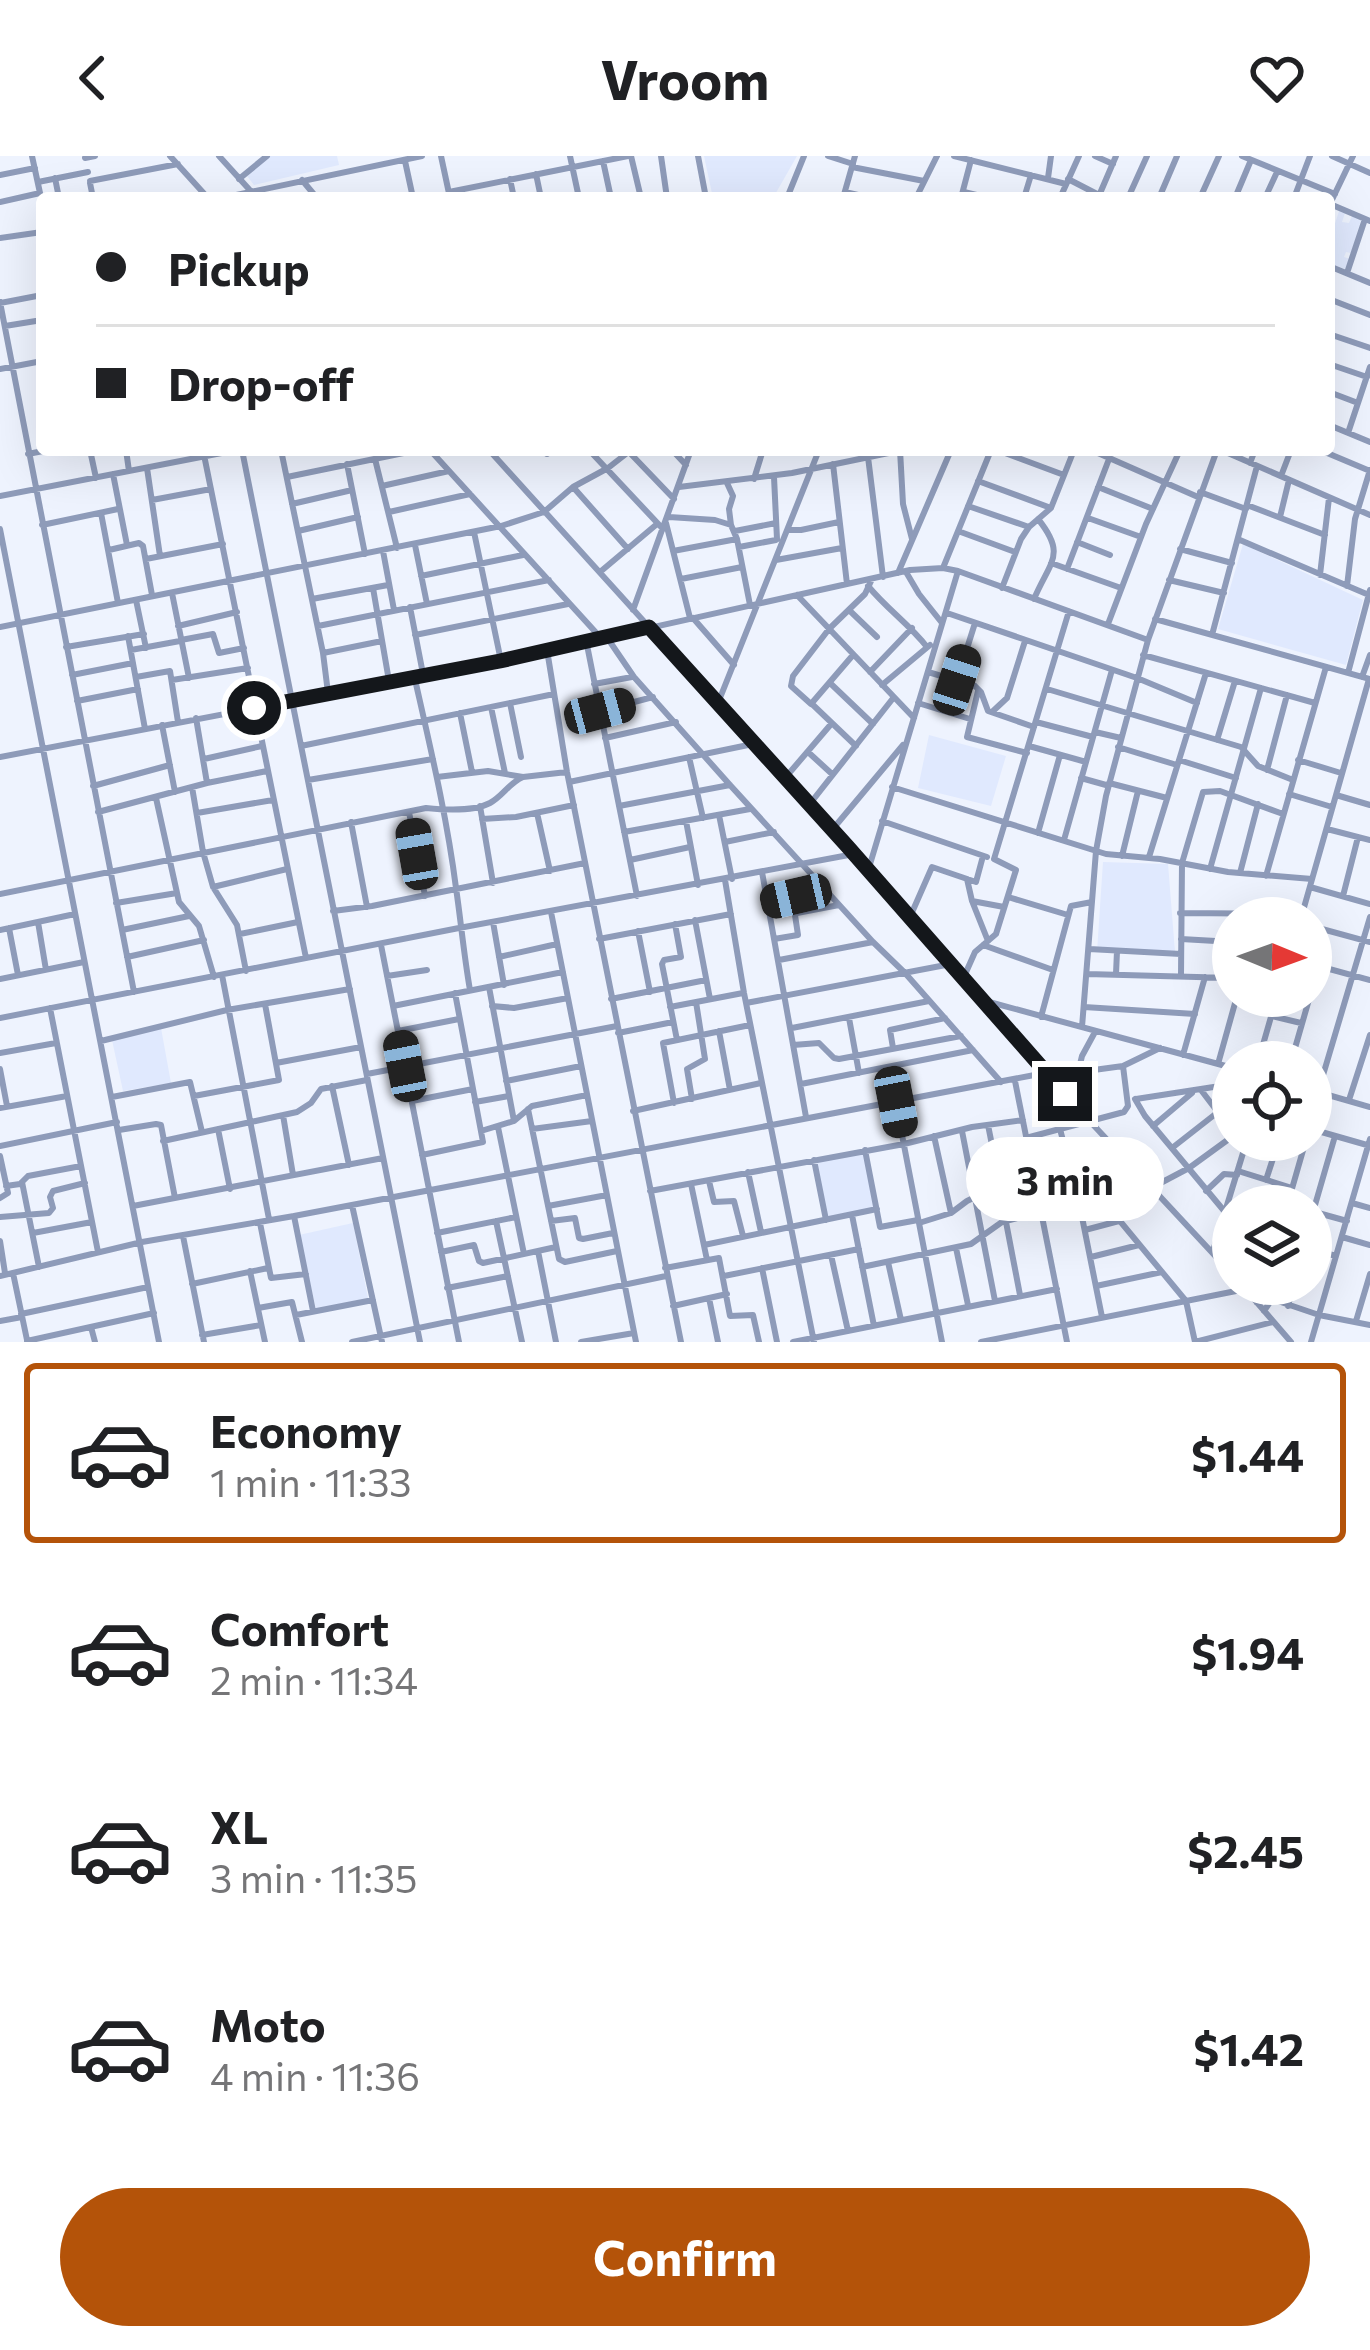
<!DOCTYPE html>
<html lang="en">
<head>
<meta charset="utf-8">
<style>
  :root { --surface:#fff; --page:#f2f2f2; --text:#202124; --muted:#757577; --line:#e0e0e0; --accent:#b45309 }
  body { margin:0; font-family:Commissioner,sans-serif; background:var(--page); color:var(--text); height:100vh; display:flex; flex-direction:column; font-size:45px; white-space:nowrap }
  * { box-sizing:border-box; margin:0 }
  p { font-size:39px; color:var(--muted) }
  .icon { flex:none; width:66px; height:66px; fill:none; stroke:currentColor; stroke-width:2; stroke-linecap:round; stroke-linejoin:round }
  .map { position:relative; height:1186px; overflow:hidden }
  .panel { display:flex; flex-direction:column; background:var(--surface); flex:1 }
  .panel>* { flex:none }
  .guide { position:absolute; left:36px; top:36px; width:1299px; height:264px; border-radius:12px; box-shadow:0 12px 48px #0002; display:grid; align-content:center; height:264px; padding:0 60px; background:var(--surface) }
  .needle { width:78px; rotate:91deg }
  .controls { position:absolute; left:1212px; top:741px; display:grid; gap:24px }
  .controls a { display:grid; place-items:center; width:120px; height:120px; border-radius:50%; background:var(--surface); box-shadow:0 12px 48px #0002; font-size:60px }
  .end { position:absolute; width:54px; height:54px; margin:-27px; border:15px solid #14171b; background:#fff; box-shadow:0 0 0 6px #fff }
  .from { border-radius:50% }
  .bubble { position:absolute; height:84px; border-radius:42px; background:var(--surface); box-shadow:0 12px 48px #0002; font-size:39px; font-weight:700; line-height:84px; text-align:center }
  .car { position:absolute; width:36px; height:72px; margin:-36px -18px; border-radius:15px; box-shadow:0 0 9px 3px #0007; background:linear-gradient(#222 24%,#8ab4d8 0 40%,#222 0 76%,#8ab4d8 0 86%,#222 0) }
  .guide b { display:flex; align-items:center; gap:42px; height:114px; font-size:45px }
  .guide b+b { border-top:3px solid var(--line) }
  .guide i { width:30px; height:30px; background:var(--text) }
  ul { padding:21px 0 0; list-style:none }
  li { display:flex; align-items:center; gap:36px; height:180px; margin:0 24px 18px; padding:0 36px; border:6px solid transparent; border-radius:12px }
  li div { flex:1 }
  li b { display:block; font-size:45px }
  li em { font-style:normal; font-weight:700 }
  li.active { border-color:var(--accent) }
  li>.icon { width:108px; height:108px; stroke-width:1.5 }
  .primary-button { display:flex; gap:24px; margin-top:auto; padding:24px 60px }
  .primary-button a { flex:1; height:138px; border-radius:72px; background:var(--accent); color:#fff; font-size:48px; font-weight:700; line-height:138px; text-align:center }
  header { display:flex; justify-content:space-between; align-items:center; height:156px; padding:0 60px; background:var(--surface); font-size:54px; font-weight:700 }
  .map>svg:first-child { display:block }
</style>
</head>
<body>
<header><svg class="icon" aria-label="back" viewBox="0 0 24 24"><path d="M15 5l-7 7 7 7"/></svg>Vroom<svg class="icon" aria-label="heart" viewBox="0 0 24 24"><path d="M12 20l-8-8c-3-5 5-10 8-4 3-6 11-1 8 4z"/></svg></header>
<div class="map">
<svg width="1370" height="1186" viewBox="0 0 1370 1186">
  <rect width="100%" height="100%" fill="#eef3fe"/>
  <path fill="#e0e9fe" d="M 270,0 L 337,0 L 339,9 L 254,29 L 247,20 Z
    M 704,0 L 797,0 L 773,42 L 713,42 Z
    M 1339,55 L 1345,57 L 1342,66 L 1349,67 L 1352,60 L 1361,64 L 1351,97 L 1346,96 L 1344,101 L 1350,103 L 1345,113 L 1329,107 L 1329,86 Z
    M 1243,388 L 1363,444 L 1346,509 L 1218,473 Z
    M 929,579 L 1006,600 L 991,650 L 918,632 Z
    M 1103,706 L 1168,708 L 1175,796 L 1097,796 Z
    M 161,872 L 171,927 L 123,935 L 112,884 Z
    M 864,995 L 876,1052 L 827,1062 L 816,1005 Z
    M 353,1067 L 368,1142 L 316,1153 L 299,1079 Z"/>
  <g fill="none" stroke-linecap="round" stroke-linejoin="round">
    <path stroke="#8e9bb9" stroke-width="6" d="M 170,0 L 208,42
      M 219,0 L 257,42
      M 441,0 L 450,42
      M 570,0 L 579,42
      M 631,0 L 641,42
      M 661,0 L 667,42
      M 698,0 L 706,42
      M 828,0 L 853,8
      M 954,0 L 1066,28
      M 1095,0 L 1113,8
      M 1242,0 L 1335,38
      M 1332,0 L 1370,17
      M 85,2 L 95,0
      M 405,5 L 413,42
      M 603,5 L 611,42
      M 852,11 L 924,25
      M 536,18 L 541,42
      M 0,19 L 35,12
      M 55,22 L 59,42
      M 1048,22 L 1051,0
      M 239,23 L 267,0
      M 510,23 L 514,42
      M 1068,23 L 1099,39
      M 302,24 L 317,42
      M 90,25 L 178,8
      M 38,26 L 88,16
      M 90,27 L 93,42
      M 449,36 L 628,0
      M 845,36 L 871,42
      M 964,36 L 989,42
      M 222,42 L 422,0
      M 397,42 L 412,39
      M 787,42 L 804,0
      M 843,42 L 855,0
      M 916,42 L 937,0
      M 961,42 L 971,4
      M 1024,42 L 1031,19
      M 1060,42 L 1079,0
      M 1098,42 L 1116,0
      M 1128,42 L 1147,0
      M 1159,42 L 1177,0
      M 1200,42 L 1219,0
      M 1235,42 L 1251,4
      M 1265,42 L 1277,16
      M 1294,42 L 1310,0
      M 0,46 L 40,37 L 32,0
      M 1330,48 L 1370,65
      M 1329,50 L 1353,0
      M 0,82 L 42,76
      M 1329,110 L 1370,127
      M 1347,117 L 1365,63
      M 1329,143 L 1370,159
      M 0,146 L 134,836
      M 0,147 L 42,139
      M 5,170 L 42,164
      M 1329,178 L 1370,192
      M 1329,208 L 1367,221
      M 0,213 L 42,205
      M 1329,236 L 1358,247
      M 1329,269 L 1370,286
      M 1348,277 L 1370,211
      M 90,294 L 96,322
      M 126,294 L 129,315
      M 203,294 L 306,802
      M 242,294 L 420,1186
      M 281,294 L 323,497 L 328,537
      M 430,294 L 600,481
      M 489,294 L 848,691 L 1045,917 L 1233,1119
      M 589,294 L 663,373
      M 672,294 L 686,309
      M 900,294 L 903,348 L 912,383
      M 997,294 L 1064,319
      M 1091,294 L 1198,341
      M 1221,294 L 1370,359
      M 1320,294 L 1370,315
      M 629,296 L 674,343
      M 28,298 L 48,294
      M 547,298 L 547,294
      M 868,301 L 883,421
      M 375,303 L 397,392
      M 1250,307 L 1255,294
      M 347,308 L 365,398
      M 833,308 L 847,428
      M 147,312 L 160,400
      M 113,318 L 127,389
      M 1281,320 L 1291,294
      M 287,321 L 418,294
      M 774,321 L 777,383
      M 754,323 L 763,294
      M 978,325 L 1051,352
      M 727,327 L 733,340 L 729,353 L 731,369
      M 382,330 L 449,315
      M 573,331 L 628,393
      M 679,331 L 792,317 L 903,294
      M 1098,331 L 1153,353
      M 1200,336 L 1246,353
      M 0,340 L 237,294
      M 152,344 L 211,333
      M 292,348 L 352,334
      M 1247,349 L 1325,379
      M 968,350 L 1029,371
      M 389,356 L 470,338
      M 101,357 L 118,447
      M 669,361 L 715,364 L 731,369 L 737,383 L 750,449
      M 1280,361 L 1289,324
      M 1088,362 L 1141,381
      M 666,367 L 690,462
      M 42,369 L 118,353
      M 0,373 L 159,1186
      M 789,374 L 801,374 L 839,366
      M 298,375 L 358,361
      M 735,375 L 776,367
      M 958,375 L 1015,396
      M 474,376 L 501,505
      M 1240,384 L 1369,439
      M 1077,386 L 1110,399
      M 415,389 L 427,448
      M 739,391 L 776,384
      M 1180,393 L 1232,407
      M 109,394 L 139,387 L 143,390 L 152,439
      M 383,395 L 394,454
      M 673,395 L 737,383
      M 146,403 L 223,388
      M 776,404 L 842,392
      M 1051,407 L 1121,432
      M 943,412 L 991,294
      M 1067,413 L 1109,303
      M 600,416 L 657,368
      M 906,416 L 919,438 L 942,467
      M 898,417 L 951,294
      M 1320,419 L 1329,342
      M 421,420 L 523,399
      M 681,423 L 742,411
      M 1169,424 L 1224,437
      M 868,430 C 888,454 909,468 927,491
      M 1347,430 L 1355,363 L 1370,314
      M 373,432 L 389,525
      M 1002,432 L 1021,383 L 1029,371 L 1051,352 L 1074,294
      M 172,437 L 189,522
      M 797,439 L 914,562
      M 312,443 L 388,429
      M 1034,443 C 1050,405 1067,399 1038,363
      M 136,444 L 146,492
      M 410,451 L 423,518
      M 633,454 L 691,294
      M 849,454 L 877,481
      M 947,457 L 1137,522 L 1197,547
      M 693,462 L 734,509
      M 1155,463 L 1370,523
      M 1108,468 L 1146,368 L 1180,294
      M 178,470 L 237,456
      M 318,470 L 549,424
      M 0,471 L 501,370 L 544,356 L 573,331 L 608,312 L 631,294
      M 415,479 L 568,448
      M 1212,479 L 1257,310
      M 128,480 L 145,573
      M 606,480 L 634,521 L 730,629 L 873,786 L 905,817 L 1001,926
      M 181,484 L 213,478 L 219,497 L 244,492
      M 586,484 L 637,740
      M 66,491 L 144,478
      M 131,494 L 180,485
      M 547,494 L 567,616 L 681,1186
      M 323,497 L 382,485
      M 853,499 L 811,548 L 791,530 L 793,520 L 829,473 L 865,438 L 872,423
      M 1143,499 L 1315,547
      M 870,516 L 912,472
      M 928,516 L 975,530 L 981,536 L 988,555 L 1034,571
      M 1348,517 L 1370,434
      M 72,519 L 133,507
      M 414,519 C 430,590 447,661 456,732 C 461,766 464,800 470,834
      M 136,521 L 170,515 L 178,566
      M 1362,521 L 1370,499
      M 172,524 L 248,512
      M 957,524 L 975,467
      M 830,527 L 873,568
      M 594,528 L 632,521
      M 882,529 L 930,489
      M 1047,533 L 1241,591 L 1258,610 L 1293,624
      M 978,535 L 967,581 L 1027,597
      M 77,545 L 138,533
      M 510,547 L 521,601
      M 718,547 L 819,294
      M 918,547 L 970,563
      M 812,548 L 856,590
      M 491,551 L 505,617
      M 600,555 L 653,541
      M 992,556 L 1007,542 L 1025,485
      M 460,557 L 472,616
      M 196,562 L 207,627
      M 1036,566 L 1093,581
      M 162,569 L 175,636
      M 1095,576 L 1121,582
      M 605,582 L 676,566
      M 1217,584 L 1235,525
      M 301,590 L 554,538
      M 1029,590 L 1086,606
      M 1118,591 L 1177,609
      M 808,596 L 832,618
      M 0,601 L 501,505 L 910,414 L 943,412 L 958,415 L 1148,484
      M 689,601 L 703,662
      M 204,603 L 262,590
      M 1179,604 L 1236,622
      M 1298,604 L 1341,617
      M 1267,614 L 1287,539
      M 437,621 L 488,615 L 523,621 L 567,616
      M 785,622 L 832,567
      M 1081,622 L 1106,629
      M 308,624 L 433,603
      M 569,626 L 753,588
      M 1109,627 L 1167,642
      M 93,630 L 170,609
      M 192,631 L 203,696 L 213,731 L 237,769 L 246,815
      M 892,631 L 1106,698 L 1160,703 L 1228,716 L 1312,723
      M 1289,638 L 1332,651
      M 1336,639 L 1370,649
      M 156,642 L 179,746 L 199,770 L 214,821
      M 809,649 L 894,541
      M 480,650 L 493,727
      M 619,650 L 730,629
      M 98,656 L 207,627 L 267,615
      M 409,656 L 425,740
      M 197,657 L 273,644
      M 537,657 L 550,715
      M 719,659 L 732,723
      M 482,663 L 516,661 L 574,649
      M 686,665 L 698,729
      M 882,665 L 987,701
      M 351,666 L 367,751
      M 1327,673 L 1370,684
      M 832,674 L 903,589
      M 624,676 L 750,653
      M 1038,677 L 1060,599
      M 1064,684 L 1112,514
      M 725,686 L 774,676
      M 1122,700 L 1138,635
      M 1149,701 L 1206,517
      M 630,704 L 690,691
      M 1210,713 L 1261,532
      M 868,715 L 958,415
      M 762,716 L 806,961
      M 1240,717 L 1258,648
      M 1266,720 L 1326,511
      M 967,723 L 972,745 L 988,785
      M 725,724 L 744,837 L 814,1186
      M 213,731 L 287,713
      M 1310,731 L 1370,748
      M 0,738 L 426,652 C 445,654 473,656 490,647 C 503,640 509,627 523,621
      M 1343,740 L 1358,681
      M 1008,741 L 1068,759
      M 972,745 L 1004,751
      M 116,747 L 177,737
      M 768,747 L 825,733
      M 333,755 L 372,750 L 585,707
      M 551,756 L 636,1186
      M 1180,757 L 1302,758
      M 910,761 L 932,711 L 976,726 L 983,700
      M 1301,762 L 1369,523
      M 695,764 L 710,843
      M 38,766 L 46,814
      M 493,766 L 504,829
      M 675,768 L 681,801 L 664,804 L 662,808 L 677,884
      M 1311,770 L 1370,786
      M 9,772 L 18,819
      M 0,774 L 75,758
      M 122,774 L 189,760
      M 638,775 L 650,836
      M 240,778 L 298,766
      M 599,783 L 731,758
      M 774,783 L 798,779 L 795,759 L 797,757 L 839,749
      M 1181,783 L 1233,786
      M 381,789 L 459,1186
      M 983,789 L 1053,814
      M 1089,793 L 1181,798
      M 127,801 L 204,784
      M 499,801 L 557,788
      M 779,804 L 873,786
      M 1311,808 L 1370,824
      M 1087,818 L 1233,822
      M 1116,818 L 1117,795
      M 222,819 L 269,1063
      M 1181,819 L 1182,707 L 1203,636 L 1220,635 L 1283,658
      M 387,820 L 427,814
      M 0,823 L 84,806
      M 963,823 L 975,796 L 996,778 L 1016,714 L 994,703 L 1069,455
      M 489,831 L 514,965
      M 1311,836 L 1319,810
      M 611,843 L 706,824
      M 982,844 L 1233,912
      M 746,847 L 951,808
      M 393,850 L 563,816
      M 492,850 L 514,852 L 568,842
      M 670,851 L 743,837
      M 1084,851 L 1195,858
      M 50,852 L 98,1096
      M 1272,860 L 1301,867
      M 1041,861 L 1071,750 L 1092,746
      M 0,862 L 459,772 L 854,698
      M 849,862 L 859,917
      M 1082,871 L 1096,695 L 1106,640 L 1148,484 L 1217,294
      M 792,872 L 929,845
      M 398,875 L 459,863
      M 719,875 L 730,934
      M 618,877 L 673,866
      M 101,885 L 227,854 L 350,833
      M 1264,887 L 1293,895
      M 793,889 L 819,887 L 834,902 L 839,903 L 961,880
      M 893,892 L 890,874 L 945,862
      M 0,897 L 56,887
      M 1183,899 L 1205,821
      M 1258,906 L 1277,840
      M 1291,906 L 1310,840
      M 276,907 L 361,891
      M 1218,908 L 1237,840
      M 0,913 L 7,950
      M 1079,916 L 1123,910 L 1160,892
      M 367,918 L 617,870
      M 506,925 L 581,910
      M 1015,925 L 1067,1186
      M 801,928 L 973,894
      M 332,930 L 349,1009
      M 1201,934 L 1233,976
      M 1311,934 L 1370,951
      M 1318,936 L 1370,761
      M 1065,938 L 1077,921 L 1082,900 L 1095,876
      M 194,940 L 279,924 L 265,848
      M 112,941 L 190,926 L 202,976
      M 692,943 L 687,913 L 705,903 L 696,846
      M 1135,943 L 1145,960 L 1225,1056
      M 1136,943 L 1233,928
      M 1349,944 L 1370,879
      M 412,945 L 473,933
      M 475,946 L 509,940
      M 674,947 L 663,887 L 750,869
      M 896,948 L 942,1186
      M 0,952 L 67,940
      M 528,953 L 559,1103 L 565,1106 L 617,1095
      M 633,955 L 761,927
      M 283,959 L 293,1019
      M 1224,964 L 1231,929
      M 988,969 L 1000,1029
      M 1153,970 L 1192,937
      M 498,971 L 524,1098
      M 218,973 L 230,1033
      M 532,973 L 592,965
      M 1060,973 L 1068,1004
      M 1311,973 L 1367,989
      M 119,974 L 156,968 L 161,969 L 175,1042
      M 481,975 L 514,965 L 532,950 L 587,939
      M 962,975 L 995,1145
      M 934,980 L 951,1057
      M 1026,982 L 1124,956 L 1128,950 L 1123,910
      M 163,985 L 297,956 L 311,947 L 321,933 L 367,924
      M 0,990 L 117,966
      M 1172,992 L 1218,956
      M 865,994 L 880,1071 L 918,1064
      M 422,999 L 483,986 L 455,837
      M 0,1000 L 8,1037 L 0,1042
      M 814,1004 L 826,1064
      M 1034,1013 L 1118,993
      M 1238,1015 L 1292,1032
      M 748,1016 L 761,1076
      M 1266,1024 L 1279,984
      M 709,1025 L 714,1046 L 734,1045 L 743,1080
      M 22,1026 L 39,1111
      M 691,1028 L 707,1104
      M 6,1030 L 20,1028 L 28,1020 L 81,1010
      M 1153,1031 L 1189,1012 L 1233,980
      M 650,1035 L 904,988 L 972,971 L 1023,964
      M 1206,1035 L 1224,1018 L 1237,1019
      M 1096,1036 L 1186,1145 L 1195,1186
      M 1078,1041 L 1102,1161
      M 1352,1047 L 1370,1052
      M 352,1049 L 382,1186
      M 133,1050 L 383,1002
      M 548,1050 L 607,1039
      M 1040,1050 L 1146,1024
      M 1287,1050 L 1306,984
      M 1311,1055 L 1347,1065
      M 1313,1056 L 1335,980
      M 852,1059 L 874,1170
      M 294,1060 L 313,1155
      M 0,1061 L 49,1057 L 53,1052 L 50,1041 L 53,1035 L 85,1027
      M 496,1065 L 522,1186
      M 551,1065 L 575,1062 L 579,1082 L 583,1083 L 613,1077
      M 1006,1066 L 1020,1139
      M 260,1067 L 271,1122 L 306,1118
      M 919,1067 L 951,1057 L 967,1045 L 1000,1029 L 1034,1021
      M 1085,1074 L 1119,1065
      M 33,1077 L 92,1066
      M 437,1077 L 516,1061
      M 183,1080 L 204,1186
      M 1342,1081 L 1370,1089
      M 0,1085 L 5,1117
      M 704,1089 L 877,1053
      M 956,1092 L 968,1149
      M 1311,1093 L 1336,1100
      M 538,1095 L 556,1186
      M 1213,1095 L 1247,984
      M 441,1096 L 474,1089 L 479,1105 L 483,1107 L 556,1091
      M 831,1099 L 848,1175
      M 1091,1101 L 1139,1089
      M 888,1106 L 901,1164
      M 862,1111 L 971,1088 L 1002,1066 L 1040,1056
      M 665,1112 L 719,1102 L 730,1160 L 753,1159 L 759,1186
      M 762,1112 L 777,1186
      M 250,1115 L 265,1186
      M 13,1117 L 27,1184
      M 0,1120 L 142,1086 L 294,1060 L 1045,917
      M 724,1120 L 859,1093
      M 192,1128 L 268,1112
      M 1241,1128 L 1291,1186
      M 1096,1130 L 1162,1116
      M 447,1132 L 508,1120
      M 709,1142 L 718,1186
      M 1257,1147 L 1263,1128
      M 673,1150 L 727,1138
      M 1288,1150 L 1294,1128
      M 258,1152 L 292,1146 L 302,1186
      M 1264,1155 L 1272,1143 L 1319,1159 L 1370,1169
      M 21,1158 L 148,1131
      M 296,1159 L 373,1144
      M 0,1165 L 22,1161
      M 1356,1165 L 1370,1118
      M 91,1171 L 95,1186
      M 202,1179 L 261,1169
      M 27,1185 L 154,1157
      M 352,1186 L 666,1120
      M 581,1186 L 634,1177
      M 793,1186 L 1057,1133
      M 981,1186 L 1246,1133
      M 1195,1186 L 1273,1166
      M 1311,1186 L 1370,983"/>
  </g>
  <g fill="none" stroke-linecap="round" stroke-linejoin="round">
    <path stroke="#14171b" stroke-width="15" d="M 254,552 L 500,505 L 649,471 L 848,691 L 1065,938"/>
  </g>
</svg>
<div class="controls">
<a><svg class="needle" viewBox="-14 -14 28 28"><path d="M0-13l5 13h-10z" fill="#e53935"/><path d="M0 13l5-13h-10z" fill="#757577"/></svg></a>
<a><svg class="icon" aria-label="locate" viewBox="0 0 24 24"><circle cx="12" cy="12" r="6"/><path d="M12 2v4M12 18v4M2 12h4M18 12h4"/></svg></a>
<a><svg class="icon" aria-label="layers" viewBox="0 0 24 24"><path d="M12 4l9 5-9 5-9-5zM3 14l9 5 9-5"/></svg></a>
</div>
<i class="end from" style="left:254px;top:552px"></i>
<i class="end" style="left:1065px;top:938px"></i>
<div class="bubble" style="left:966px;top:981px;width:198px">3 min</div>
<i class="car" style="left:957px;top:524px;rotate:18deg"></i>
<i class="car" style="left:600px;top:555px;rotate:75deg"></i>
<i class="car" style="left:417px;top:698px;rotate:350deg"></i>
<i class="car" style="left:796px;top:740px;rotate:257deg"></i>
<i class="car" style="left:405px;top:910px;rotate:349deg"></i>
<i class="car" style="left:896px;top:946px;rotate:169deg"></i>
<div class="guide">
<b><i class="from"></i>Pickup</b>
<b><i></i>Drop-off</b>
</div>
</div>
<section class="panel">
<ul>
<li class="active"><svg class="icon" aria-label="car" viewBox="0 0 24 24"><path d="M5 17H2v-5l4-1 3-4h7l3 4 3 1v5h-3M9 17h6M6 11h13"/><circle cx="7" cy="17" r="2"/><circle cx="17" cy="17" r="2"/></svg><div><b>Economy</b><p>1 min · 11:33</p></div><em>$1.44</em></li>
<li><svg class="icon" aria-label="car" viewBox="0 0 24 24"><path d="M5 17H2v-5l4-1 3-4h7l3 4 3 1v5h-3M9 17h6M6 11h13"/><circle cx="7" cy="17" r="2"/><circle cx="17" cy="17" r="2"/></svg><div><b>Comfort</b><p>2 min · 11:34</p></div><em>$1.94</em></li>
<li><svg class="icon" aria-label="car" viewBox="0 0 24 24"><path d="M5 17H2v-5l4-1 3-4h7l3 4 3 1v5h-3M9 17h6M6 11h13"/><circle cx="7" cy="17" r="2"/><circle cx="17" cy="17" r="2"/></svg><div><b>XL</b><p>3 min · 11:35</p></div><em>$2.45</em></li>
<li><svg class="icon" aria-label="car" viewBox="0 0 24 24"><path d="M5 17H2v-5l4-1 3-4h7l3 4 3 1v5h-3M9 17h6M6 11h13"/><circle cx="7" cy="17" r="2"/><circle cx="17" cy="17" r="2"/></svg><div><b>Moto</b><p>4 min · 11:36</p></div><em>$1.42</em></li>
</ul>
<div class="primary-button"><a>Confirm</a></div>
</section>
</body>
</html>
